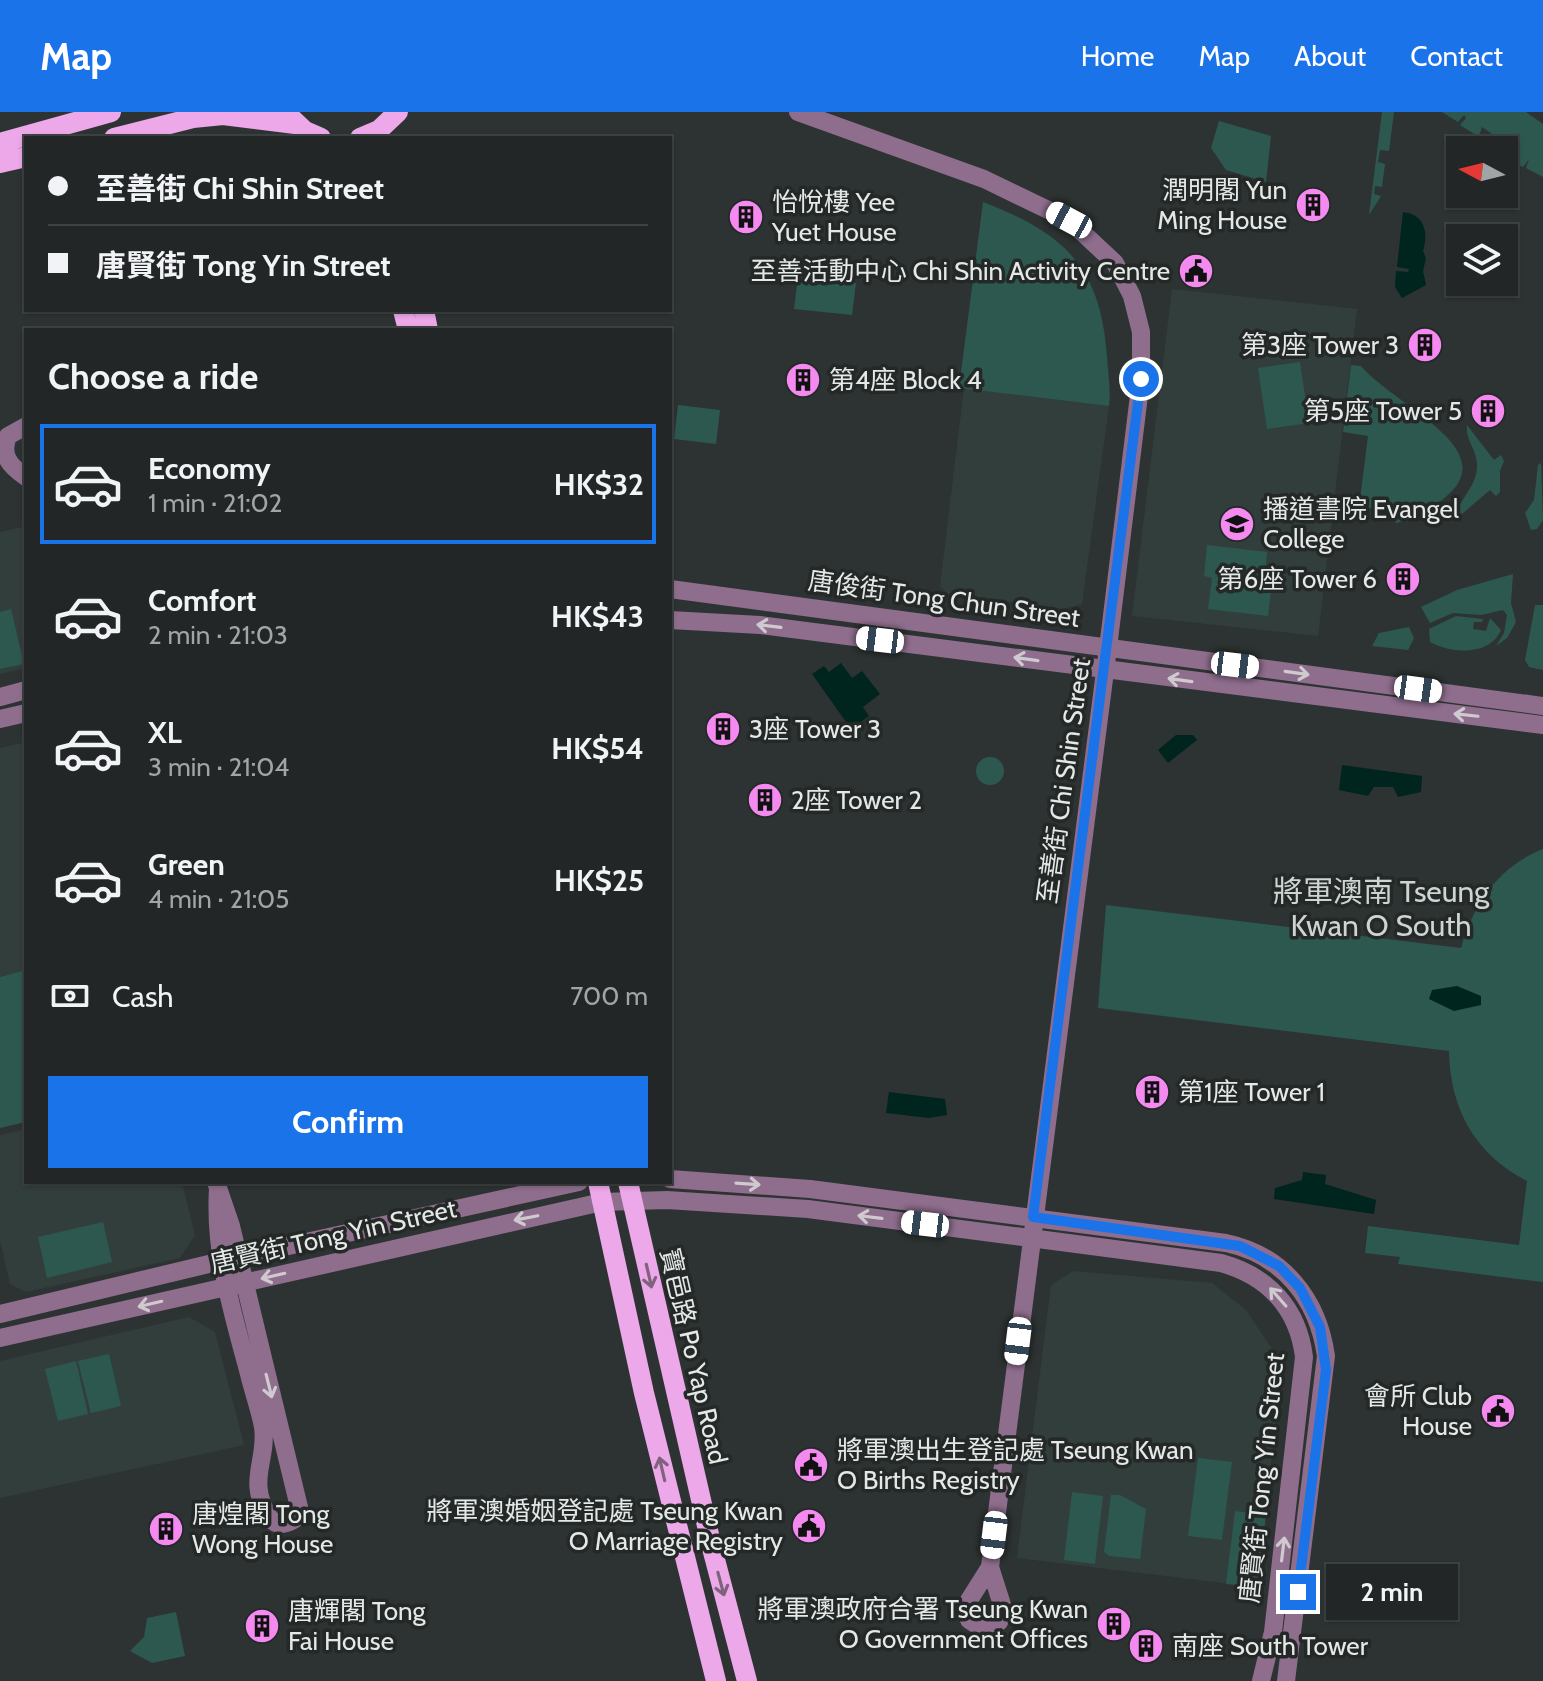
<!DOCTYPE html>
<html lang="en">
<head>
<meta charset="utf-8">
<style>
  :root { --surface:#222626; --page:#2a2e2e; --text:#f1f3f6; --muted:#a2a5a7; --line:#3f4343; --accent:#1a73e8 }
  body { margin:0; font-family:Cabin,"Noto Sans TC",sans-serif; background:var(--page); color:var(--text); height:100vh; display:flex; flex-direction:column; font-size:30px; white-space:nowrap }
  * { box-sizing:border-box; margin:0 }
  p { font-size:26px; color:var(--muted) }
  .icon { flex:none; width:44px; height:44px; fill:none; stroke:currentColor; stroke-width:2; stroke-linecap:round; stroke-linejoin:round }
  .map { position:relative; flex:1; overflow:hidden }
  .panel { position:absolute; left:24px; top:216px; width:648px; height:856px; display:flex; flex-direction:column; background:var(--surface); border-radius:0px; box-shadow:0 2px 6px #0004,0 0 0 2px var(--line) }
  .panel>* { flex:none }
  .guide { position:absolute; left:24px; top:24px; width:648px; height:176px; border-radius:0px; box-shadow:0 2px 6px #0004,0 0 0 2px var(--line); display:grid; align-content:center; height:176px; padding:0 24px; background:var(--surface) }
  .needle { width:52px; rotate:277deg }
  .tools { position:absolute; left:1446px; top:24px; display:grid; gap:16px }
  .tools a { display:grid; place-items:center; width:72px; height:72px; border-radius:0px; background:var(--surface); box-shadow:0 2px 6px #0004,0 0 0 2px var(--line); font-size:40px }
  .end { position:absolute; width:36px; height:36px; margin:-18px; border:10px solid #1a73e8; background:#fff; box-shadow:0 0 0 4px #fff }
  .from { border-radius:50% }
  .bubble { position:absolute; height:56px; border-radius:0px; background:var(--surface); box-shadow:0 2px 6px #0004,0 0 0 2px var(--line); font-size:26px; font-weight:700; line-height:56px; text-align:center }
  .car { position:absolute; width:24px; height:48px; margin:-24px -12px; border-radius:10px; box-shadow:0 0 6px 2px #0007; background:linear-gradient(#fff 24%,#345 0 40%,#fff 0 76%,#345 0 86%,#fff 0) }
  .guide b { display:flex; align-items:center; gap:28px; height:76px; font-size:30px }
  .guide b+b { border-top:2px solid var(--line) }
  .guide i { width:20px; height:20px; background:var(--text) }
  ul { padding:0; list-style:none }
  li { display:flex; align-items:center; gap:24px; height:120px; margin:0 16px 12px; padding:0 8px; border:4px solid transparent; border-radius:0px }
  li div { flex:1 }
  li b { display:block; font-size:30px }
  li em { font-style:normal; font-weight:700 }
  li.current { border-color:var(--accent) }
  li>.icon { width:72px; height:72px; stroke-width:1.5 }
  h2 { padding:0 24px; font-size:36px; line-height:96px }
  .pay { display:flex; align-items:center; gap:20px; height:88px; padding:0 24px; font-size:30px }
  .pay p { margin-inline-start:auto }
  .button { display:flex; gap:16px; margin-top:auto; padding:16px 24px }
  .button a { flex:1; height:92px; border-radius:0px; background:var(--accent); color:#fff; font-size:32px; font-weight:700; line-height:92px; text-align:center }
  header { display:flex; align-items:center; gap:48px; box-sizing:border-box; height:112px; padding:0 40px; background:var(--accent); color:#fff }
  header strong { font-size:38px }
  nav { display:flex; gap:44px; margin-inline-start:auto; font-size:28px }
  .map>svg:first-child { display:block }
</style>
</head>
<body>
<header>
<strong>Map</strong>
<nav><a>Home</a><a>Map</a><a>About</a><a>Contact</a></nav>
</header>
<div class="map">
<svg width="1543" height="1569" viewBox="0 0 1543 1569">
  <rect width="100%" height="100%" fill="#2d3332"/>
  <path fill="#323e3c" d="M 1172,177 L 1357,197 L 1318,524 L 1132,504 Z
    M 964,276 L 1109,294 L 1082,492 L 1064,497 L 948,482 L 940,474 Z
    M 26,414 L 26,556 L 0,562 L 0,420 Z
    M 26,630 L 26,858 L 0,865 L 0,636 Z
    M 26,1017 L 26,1070 L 182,1070 L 195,1123 L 180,1146 L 26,1180 L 10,1172 L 0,1128 L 0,1023 Z
    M 1073,1159 L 1212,1171 L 1246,1198 L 1282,1252 L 1257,1475 L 1017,1446 L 1051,1173 Z
    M 189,1205 L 215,1220 L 244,1333 L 0,1386 L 0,1249 Z"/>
  <path fill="#2d5850" d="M 1382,0 L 1394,0 L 1389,39 L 1380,38 L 1378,50 L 1385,52 L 1382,75 L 1375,74 L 1374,82 L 1381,84 L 1369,103 Z
    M 1442,0 L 1526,0 L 1543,12 L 1543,65 L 1526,56 L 1529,47 L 1523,55 L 1509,49 L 1507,44 L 1515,38 L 1482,15 L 1479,25 L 1460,13 L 1466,6 L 1464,3 L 1458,10 Z
    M 1219,9 L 1271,24 L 1266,70 L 1226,58 L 1211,36 Z
    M 983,90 C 1064,121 1101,155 1107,245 C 1108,262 1111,277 1109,294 L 959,276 Z
    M 798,164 L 856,171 L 852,203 L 794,197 Z
    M 1300,250 L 1309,311 L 1267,317 L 1258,256 Z
    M 1351,253 L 1361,254 C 1404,303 1539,350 1404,409 L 1396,411 C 1392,400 1379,398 1369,396 L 1364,403 L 1358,403 L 1368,324 L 1343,320 Z
    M 678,293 L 720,298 L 716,332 L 674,327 Z
    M 1467,313 L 1494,348 L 1501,343 L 1504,349 L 1500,359 L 1500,380 L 1496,384 L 1490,378 L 1456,407 C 1457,388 1476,377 1477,355 C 1478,339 1465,328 1467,313 Z
    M 1541,351 L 1543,408 L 1537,417 L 1531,418 L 1525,401 L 1534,388 L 1538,353 Z
    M 1207,433 L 1267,440 L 1264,471 L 1272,472 L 1268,504 L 1208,497 L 1212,466 L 1204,464 Z
    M 1513,462 L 1511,491 L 1516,510 L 1507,526 L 1496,534 L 1504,521 L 1507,503 L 1503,498 L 1481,503 L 1453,501 L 1430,511 L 1421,495 L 1457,478 Z
    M 1535,493 L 1543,493 L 1543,558 L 1529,555 L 1525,548 Z
    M 11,497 L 24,552 L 0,557 L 0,500 Z
    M 1456,504 L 1483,507 L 1482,510 L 1474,510 L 1473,517 L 1486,519 L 1490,506 L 1501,518 C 1490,544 1452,542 1430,530 L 1429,517 Z
    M 1409,515 L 1414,526 L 1408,538 L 1372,534 L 1379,521 Z
    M976 659a14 14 0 1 1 28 0a14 14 0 1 1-28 0Z
    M 1543,737 L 1543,1170 L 1398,1152 L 1400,1145 L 1365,1141 L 1368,1114 L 1519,1133 L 1527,1069 C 1475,1042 1450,997 1449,939 L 1098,896 L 1106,793 L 1461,836 C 1474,791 1498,755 1543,737 Z
    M 26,858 L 26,1010 L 0,1016 L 0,865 Z
    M 103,1110 L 112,1150 L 47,1166 L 38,1125 Z
    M 109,1242 L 121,1294 L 91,1301 L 78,1249 Z
    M 76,1249 L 88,1302 L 58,1309 L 45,1257 Z
    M 1198,1346 L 1232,1350 L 1222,1428 L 1188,1424 Z
    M 1072,1380 L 1103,1384 L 1095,1452 L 1064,1448 Z
    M 1111,1383 L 1120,1383 L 1146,1397 L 1140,1447 L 1109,1444 L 1104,1440 Z
    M 1235,1399 L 1266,1403 L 1257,1475 L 1226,1472 Z
    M 176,1500 L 185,1544 L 152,1551 L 130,1539 L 144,1525 L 147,1506 Z"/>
  <path fill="#00241e" d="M 1403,100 C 1424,102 1429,120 1423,139 L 1426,146 L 1423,159 L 1426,173 L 1402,186 L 1395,175 L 1396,159 L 1408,160 L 1409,157 L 1397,155 Z
    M 841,551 L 852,566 L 862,559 L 880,582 L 863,595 L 869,604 L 851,617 L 812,562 L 824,554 L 829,560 Z
    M 1176,623 L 1193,623 L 1197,628 L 1168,651 L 1158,638 Z
    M 1342,653 L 1422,664 L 1421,680 L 1398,685 L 1393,675 L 1374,675 L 1368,684 L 1339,678 Z
    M 1457,874 L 1481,884 L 1481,893 L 1454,899 L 1429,887 L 1432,878 Z
    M 889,980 L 945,987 L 947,1003 L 929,1006 L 886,1001 Z
    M 1303,1060 L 1326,1063 L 1325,1072 L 1376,1088 L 1374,1102 L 1274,1087 L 1275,1076 L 1302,1068 Z"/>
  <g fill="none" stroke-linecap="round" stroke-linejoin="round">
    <path stroke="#8f6e8d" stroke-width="18" d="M 798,0 L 984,67 L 1069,108 L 1115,151 L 1132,184 L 1141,220 L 1141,267 L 1108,536 L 990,1455 L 1004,1499 L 999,1510 L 983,1517 L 969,1508 L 966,1493 L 990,1455
      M 26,314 L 8,324 C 0,344 10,354 26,365
      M 670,477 L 1543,594
      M 670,508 L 760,513 L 1543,613
      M 0,585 L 26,578
      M 0,607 L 26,601
      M 670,1067 L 810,1077 L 1226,1131 C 1283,1143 1318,1187 1326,1244 L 1286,1569
      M 216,1070 L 231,1114 L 299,1395 L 295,1407 C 286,1413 276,1415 269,1405 C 246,1368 268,1349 263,1315 C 260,1298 253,1279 249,1262 C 232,1198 214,1142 218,1076
      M 0,1202 L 238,1145 L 579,1070
      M 0,1226 L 602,1090 L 667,1088 L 808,1097 L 1221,1151 C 1268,1164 1298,1196 1304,1245 L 1273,1520 L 1261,1569"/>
    <path stroke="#eca8e8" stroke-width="20" d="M 288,3 L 305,19 L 321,26
      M 114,26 L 193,6 L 223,3 L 295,12
      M 360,26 L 379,18 L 398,0
      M 0,31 L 111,0
      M 0,51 L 26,45
      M 403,198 L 408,218
      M 424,198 L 428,218
      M 598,1070 L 644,1281 L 716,1569
      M 628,1070 L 713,1440 L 747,1569"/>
  </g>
  <defs><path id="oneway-shaft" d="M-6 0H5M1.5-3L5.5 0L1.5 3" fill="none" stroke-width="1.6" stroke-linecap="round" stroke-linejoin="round" transform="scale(2)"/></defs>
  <g stroke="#cfcad0">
    <use href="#oneway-shaft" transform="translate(769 514) rotate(-173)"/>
    <use href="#oneway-shaft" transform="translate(1026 547) rotate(-172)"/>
    <use href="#oneway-shaft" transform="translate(1297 561) rotate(8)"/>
    <use href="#oneway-shaft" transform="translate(1180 568) rotate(-172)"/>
    <use href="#oneway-shaft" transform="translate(1466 603) rotate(-174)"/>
    <use href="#oneway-shaft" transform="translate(748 1072) rotate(4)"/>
    <use href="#oneway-shaft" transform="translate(870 1105) rotate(-173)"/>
    <use href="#oneway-shaft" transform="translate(526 1106) rotate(169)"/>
    <use href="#oneway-shaft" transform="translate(273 1164) rotate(167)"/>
    <use href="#oneway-shaft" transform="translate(1278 1185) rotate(-131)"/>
    <use href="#oneway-shaft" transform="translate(150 1192) rotate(167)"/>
    <use href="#oneway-shaft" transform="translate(269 1274) rotate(76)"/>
    <use href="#oneway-shaft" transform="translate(1283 1437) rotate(-83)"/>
  </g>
  <g stroke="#7e627e">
    <use href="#oneway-shaft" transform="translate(649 1164) rotate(77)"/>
    <use href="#oneway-shaft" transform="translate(662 1357) rotate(-103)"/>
    <use href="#oneway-shaft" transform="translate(721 1472) rotate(75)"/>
  </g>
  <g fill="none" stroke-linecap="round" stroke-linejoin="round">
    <path stroke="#1a73e8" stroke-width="10" d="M 1141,267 L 1033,1105 L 1240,1134 L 1279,1154 L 1300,1176 L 1320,1215 L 1326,1258 L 1298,1480"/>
  </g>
  <defs>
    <g id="building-disc" transform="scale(1.8)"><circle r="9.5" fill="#f489f0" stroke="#242928"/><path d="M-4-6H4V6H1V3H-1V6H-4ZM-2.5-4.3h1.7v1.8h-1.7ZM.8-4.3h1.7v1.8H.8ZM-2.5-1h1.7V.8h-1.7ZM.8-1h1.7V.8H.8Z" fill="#111"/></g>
    <g id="civic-disc" transform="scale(1.8)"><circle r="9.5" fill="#f489f0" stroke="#242928"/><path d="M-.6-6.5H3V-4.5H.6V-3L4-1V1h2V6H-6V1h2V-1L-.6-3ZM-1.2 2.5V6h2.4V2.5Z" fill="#111"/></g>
    <g id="school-disc" transform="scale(1.8)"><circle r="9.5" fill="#f489f0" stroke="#242928"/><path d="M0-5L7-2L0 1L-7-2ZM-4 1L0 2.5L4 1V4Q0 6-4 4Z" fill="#111"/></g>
  </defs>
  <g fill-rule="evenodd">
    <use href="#building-disc" x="1313" y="93"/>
    <use href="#building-disc" x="746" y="105"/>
    <use href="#civic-disc" x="1196" y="159"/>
    <use href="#building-disc" x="1425" y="233"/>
    <use href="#building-disc" x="803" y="268"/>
    <use href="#building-disc" x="1488" y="299"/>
    <use href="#school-disc" x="1237" y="412"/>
    <use href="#building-disc" x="1403" y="467"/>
    <use href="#building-disc" x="723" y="617"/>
    <use href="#building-disc" x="765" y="688"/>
    <use href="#building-disc" x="1152" y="980"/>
    <use href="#civic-disc" x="1498" y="1299"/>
    <use href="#civic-disc" x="811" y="1353"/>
    <use href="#civic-disc" x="809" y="1414"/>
    <use href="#building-disc" x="166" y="1417"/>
    <use href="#building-disc" x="1114" y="1512"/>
    <use href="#building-disc" x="262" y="1514"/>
    <use href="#building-disc" x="1146" y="1534"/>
  </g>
  <g text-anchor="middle" stroke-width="7" stroke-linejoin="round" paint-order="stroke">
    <g font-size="26" fill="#e4e8e7" stroke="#242928" text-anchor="start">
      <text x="1287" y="87" text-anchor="end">潤明閣 Yun<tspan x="1287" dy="30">Ming House</tspan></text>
      <text x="772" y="99">怡悅樓 Yee<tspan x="772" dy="30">Yuet House</tspan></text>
      <text x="1170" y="168" text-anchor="end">至善活動中心 Chi Shin Activity Centre</text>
      <text x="1399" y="242" text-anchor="end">第3座 Tower 3</text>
      <text x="829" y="277">第4座 Block 4</text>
      <text x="1462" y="308" text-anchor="end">第5座 Tower 5</text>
      <text x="1263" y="406">播道書院 Evangel<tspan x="1263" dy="30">College</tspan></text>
      <text x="1377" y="476" text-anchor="end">第6座 Tower 6</text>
      <text x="749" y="626">3座 Tower 3</text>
      <text x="791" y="697">2座 Tower 2</text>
      <text x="1178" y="989">第1座 Tower 1</text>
      <text x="1472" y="1293" text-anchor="end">會所 Club<tspan x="1472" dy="30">House</tspan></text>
      <text x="837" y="1347">將軍澳出生登記處 Tseung Kwan<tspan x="837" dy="30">O Births Registry</tspan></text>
      <text x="783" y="1408" text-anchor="end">將軍澳婚姻登記處 Tseung Kwan<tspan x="783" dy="30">O Marriage Registry</tspan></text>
      <text x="192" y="1411">唐煌閣 Tong<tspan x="192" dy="30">Wong House</tspan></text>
      <text x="1088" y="1506" text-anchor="end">將軍澳政府合署 Tseung Kwan<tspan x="1088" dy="30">O Government Offices</tspan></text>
      <text x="288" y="1508">唐輝閣 Tong<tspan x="288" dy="30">Fai House</tspan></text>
      <text x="1172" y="1543">南座 South Tower</text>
    </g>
    <g font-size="26" fill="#e4e8e7" stroke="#242928">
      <text transform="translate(944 487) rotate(8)" y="9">唐俊街 Tong Chun Street</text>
      <text transform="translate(1064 669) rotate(-82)" y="9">至善街 Chi Shin Street</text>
      <text transform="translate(333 1124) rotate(-13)" y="9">唐賢街 Tong Yin Street</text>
      <text transform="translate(694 1244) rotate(77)" y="9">寶邑路 Po Yap Road</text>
      <text transform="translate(1262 1366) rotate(-84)" y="9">唐賢街 Tong Yin Street</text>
    </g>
    <g font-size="30" fill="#cdd4d2" stroke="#242928">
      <text x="1381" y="790">將軍澳南 Tseung<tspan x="1381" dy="34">Kwan O South</tspan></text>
    </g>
  </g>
</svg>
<div class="tools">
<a><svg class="needle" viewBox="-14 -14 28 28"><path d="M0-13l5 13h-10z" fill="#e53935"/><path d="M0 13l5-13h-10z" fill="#a2a5a7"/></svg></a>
<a><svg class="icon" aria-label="layers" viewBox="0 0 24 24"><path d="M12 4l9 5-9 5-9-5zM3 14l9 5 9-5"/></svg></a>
</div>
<i class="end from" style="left:1141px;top:267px"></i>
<i class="end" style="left:1298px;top:1480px"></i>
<div class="bubble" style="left:1326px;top:1452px;width:132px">2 min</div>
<i class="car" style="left:1069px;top:108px;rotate:298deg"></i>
<i class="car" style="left:880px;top:528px;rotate:277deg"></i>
<i class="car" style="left:1235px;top:553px;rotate:97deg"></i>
<i class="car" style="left:1418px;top:577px;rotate:98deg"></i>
<i class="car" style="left:925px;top:1112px;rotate:277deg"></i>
<i class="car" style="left:1018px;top:1229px;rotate:187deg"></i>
<i class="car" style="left:994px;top:1423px;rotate:187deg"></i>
<div class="guide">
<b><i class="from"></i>至善街 Chi Shin Street</b>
<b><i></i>唐賢街 Tong Yin Street</b>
</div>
<section class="panel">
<h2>Choose a ride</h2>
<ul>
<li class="current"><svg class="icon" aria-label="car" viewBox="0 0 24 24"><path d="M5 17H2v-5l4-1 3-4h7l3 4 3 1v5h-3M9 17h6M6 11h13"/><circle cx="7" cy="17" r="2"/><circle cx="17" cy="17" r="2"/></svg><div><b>Economy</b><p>1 min · 21:02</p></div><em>HK$32</em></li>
<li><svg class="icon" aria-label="car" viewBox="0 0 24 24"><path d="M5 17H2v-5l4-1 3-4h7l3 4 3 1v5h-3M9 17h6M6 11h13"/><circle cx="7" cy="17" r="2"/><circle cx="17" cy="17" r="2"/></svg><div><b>Comfort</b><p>2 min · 21:03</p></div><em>HK$43</em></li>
<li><svg class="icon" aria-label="car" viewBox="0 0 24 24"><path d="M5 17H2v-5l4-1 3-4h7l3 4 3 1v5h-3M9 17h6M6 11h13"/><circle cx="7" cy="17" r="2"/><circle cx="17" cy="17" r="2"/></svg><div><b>XL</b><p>3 min · 21:04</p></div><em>HK$54</em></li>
<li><svg class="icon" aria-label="car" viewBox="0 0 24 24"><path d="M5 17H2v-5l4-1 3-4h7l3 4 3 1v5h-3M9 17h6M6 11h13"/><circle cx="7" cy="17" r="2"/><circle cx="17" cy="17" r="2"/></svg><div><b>Green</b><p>4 min · 21:05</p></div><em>HK$25</em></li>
</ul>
<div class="pay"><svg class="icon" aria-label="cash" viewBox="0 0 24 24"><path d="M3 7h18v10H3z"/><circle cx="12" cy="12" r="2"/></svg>Cash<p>700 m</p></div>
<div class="button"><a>Confirm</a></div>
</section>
</div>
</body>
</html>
